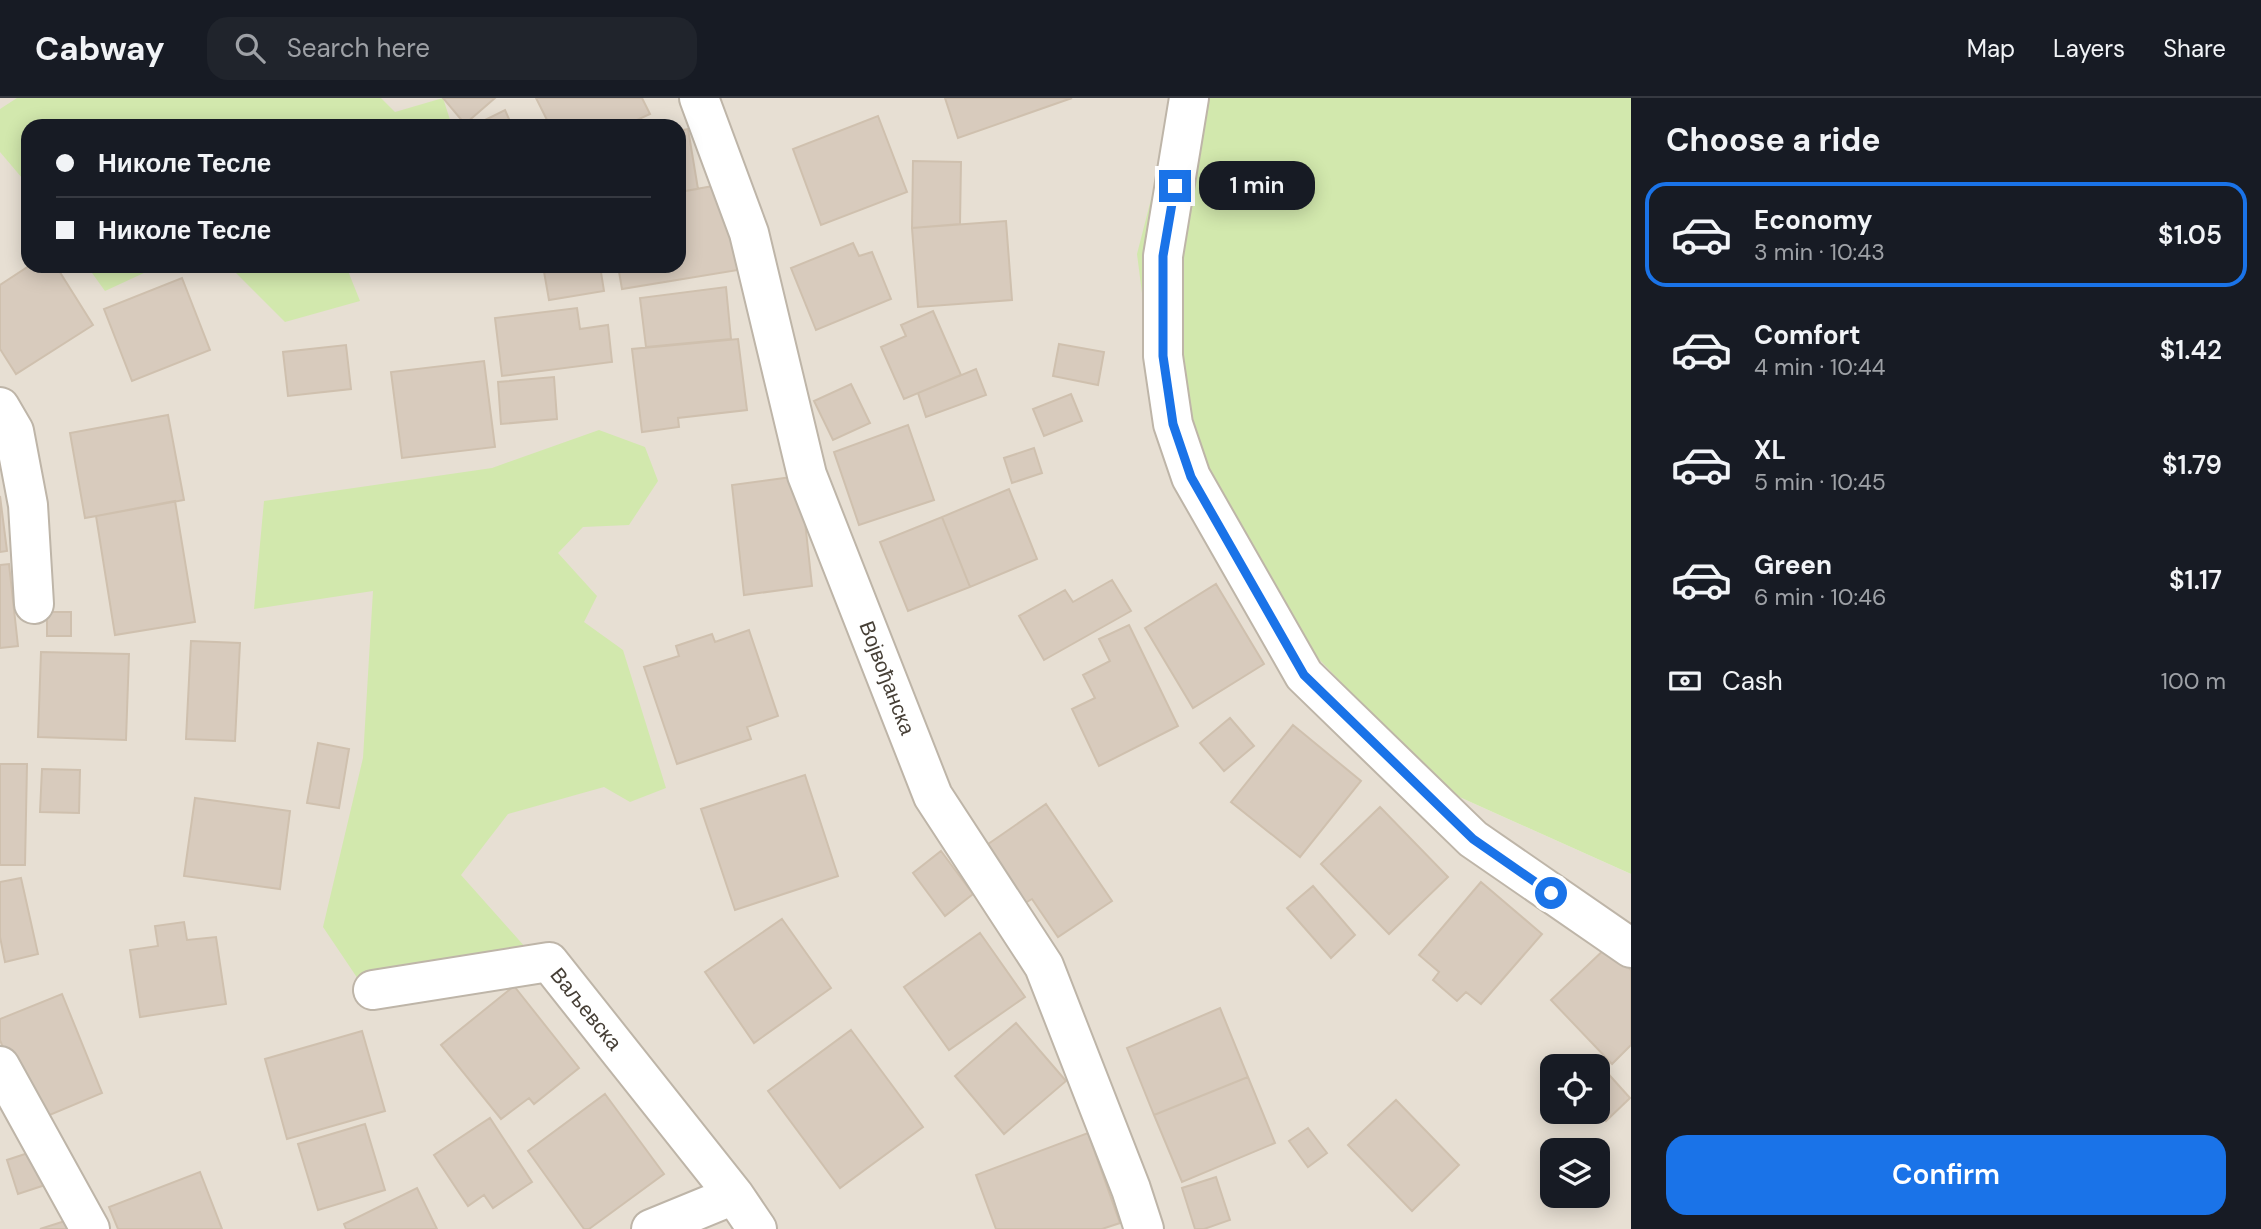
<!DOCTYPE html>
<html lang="en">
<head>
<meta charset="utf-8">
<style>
  :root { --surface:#171b24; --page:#20242c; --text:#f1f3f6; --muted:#9ea1a6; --line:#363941; --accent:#1a73e8 }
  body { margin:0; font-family:"DM Sans",sans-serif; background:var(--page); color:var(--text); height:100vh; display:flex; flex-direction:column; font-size:26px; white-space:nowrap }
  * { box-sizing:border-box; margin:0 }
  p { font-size:23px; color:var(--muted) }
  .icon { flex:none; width:38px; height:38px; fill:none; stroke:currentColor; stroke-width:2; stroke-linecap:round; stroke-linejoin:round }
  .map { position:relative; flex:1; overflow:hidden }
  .details { display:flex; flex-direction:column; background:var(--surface); width:630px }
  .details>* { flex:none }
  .banner { position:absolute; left:21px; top:21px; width:665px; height:154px; border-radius:21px; box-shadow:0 4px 18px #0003; display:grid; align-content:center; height:154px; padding:0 35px; background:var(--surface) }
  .controls { position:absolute; left:1540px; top:956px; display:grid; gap:14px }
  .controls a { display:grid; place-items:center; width:70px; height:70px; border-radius:14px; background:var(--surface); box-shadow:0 4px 18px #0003; font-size:35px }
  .end { position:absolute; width:32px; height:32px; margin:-16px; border:9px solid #1a73e8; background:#fff; box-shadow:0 0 0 4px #fff }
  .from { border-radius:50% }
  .bubble { position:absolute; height:49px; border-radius:21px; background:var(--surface); box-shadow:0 4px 18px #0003; font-size:23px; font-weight:600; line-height:49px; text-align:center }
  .banner b { display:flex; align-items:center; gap:24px; height:66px; font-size:26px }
  .banner b+b { border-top:2px solid var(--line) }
  .banner i { width:18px; height:18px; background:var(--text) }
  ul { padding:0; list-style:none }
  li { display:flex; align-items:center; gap:21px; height:105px; margin:0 14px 10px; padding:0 21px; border:4px solid transparent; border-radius:21px }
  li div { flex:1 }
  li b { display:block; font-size:26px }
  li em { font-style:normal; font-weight:600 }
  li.active { border-color:var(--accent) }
  li>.icon { width:63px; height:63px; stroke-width:1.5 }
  h2 { padding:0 35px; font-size:32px; line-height:84px }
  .pay { display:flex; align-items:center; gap:18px; height:77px; padding:0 35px; font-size:26px }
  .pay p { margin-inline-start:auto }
  .button { display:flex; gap:14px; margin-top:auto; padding:14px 35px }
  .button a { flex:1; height:80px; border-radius:21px; background:var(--accent); color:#fff; font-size:28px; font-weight:600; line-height:80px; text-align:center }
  header { display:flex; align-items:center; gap:42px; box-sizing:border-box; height:98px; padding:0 35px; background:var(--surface); border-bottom:2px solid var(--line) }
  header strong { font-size:33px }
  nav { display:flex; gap:38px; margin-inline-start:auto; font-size:24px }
  .search { width:490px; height:63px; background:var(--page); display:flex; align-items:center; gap:18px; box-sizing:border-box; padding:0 24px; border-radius:21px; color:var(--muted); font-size:26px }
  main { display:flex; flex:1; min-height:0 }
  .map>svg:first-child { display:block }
</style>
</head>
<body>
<header>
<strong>Cabway</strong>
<div class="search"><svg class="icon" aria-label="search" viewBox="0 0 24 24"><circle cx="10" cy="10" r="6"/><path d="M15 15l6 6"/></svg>Search here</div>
<nav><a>Map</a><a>Layers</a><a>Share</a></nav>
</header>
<main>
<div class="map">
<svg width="1631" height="1131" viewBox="0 0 1631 1131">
  <rect width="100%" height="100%" fill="#f3eee5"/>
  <path fill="#e7dfd3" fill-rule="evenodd" d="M 0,0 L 1177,0 L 1446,693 L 1631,776 L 1631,1131 L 0,1131 ZM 28,28 L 679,28 L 679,168 L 28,168 ZM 1552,968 L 1598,968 L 1598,1013 L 1552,1013 ZM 1552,1052 L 1598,1052 L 1598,1097 L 1552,1097 Z"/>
  <path fill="#d2e8ad" d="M 17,0 L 381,0 L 395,14 L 443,0 L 452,28 L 28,28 L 28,87 L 0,54 L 0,11 Z
    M 1177,0 L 1631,0 L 1631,776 L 1446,693 L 1288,529 L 1163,360 L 1137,156 Z
    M 87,168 L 159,168 L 105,193 Z
    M 229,168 L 346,168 L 360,203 L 285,224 Z
    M 599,332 L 645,349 L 658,383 L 629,427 L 583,429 L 558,455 L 597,498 L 584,524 L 623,552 L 666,690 L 630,704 L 604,689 L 508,716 L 461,777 L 526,850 L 358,881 L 323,829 L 363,660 L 373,493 L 254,511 L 264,403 L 492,370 Z"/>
  <path fill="#d8cbbd" stroke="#cfc0ae" stroke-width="2" d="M 443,0 L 495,0 L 465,26 Z
    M 536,0 L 642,0 L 650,16 L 624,28 L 550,28 Z
    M 945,0 L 1072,0 L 958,40 Z
    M 505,12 L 512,28 L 473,28 Z
    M 878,18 L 907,94 L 821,127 L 793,51 Z
    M 688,31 L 698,91 L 679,94 L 679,33 Z
    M 913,63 L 961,64 L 960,126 L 912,130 Z
    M 730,85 L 744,171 L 622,191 L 618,168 L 679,168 L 679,94 Z
    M 1006,123 L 1012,202 L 918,209 L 912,130 Z
    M 853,145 L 859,158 L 872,154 L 891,201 L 816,232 L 791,170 Z
    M 29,168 L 56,168 L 93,227 L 16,276 L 0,251 L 0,187 Z
    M 543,168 L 600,168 L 604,193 L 549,202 Z
    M 182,180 L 210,252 L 132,283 L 104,211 Z
    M 726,189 L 731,241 L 646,249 L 640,200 Z
    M 577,210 L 580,231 L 608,227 L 612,264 L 502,278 L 495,220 Z
    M 933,213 L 961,277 L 904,301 L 881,249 L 906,238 L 901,227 Z
    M 738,241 L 747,312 L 678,320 L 679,329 L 642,334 L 632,251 Z
    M 1059,246 L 1104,254 L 1098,287 L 1053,278 Z
    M 346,247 L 351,291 L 288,298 L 283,254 Z
    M 484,263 L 495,349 L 402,360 L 391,274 Z
    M 976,271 L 986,297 L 926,319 L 918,295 Z
    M 554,279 L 557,321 L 501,326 L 498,284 Z
    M 851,286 L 870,325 L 833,342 L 814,303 Z
    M 1071,296 L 1082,323 L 1044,338 L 1033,311 Z
    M 168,317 L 184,402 L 85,420 L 70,335 Z
    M 908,327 L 934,402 L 859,427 L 834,354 Z
    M 1034,350 L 1042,375 L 1012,385 L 1004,360 Z
    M 800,378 L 812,488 L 744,497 L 732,387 Z
    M 1009,391 L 1037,461 L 970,489 L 942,419 Z
    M 0,398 L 7,453 L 0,454 Z
    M 175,403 L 195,524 L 115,537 L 96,418 Z
    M 942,419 L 970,489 L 908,513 L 880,444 Z
    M 9,466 L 18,548 L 0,550 L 0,467 Z
    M 1112,482 L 1131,513 L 1044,562 L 1019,518 L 1065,492 L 1073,504 Z
    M 1216,486 L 1264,566 L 1193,610 L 1145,530 Z
    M 47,514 L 71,514 L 71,538 L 47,538 Z
    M 1129,527 L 1178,628 L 1099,668 L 1072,611 L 1095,600 L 1083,577 L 1110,563 L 1099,541 Z
    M 749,532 L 778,618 L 747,629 L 751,641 L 677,666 L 644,569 L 679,558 L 676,548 L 712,536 L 715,544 Z
    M 191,543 L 240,545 L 235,643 L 186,641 Z
    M 41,554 L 129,556 L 126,642 L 38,639 Z
    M 1230,620 L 1254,648 L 1224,673 L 1200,645 Z
    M 1293,627 L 1361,683 L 1300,759 L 1231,704 Z
    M 318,645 L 349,651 L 339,710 L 307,705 Z
    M 0,666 L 27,666 L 25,767 L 0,767 Z
    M 42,671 L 80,672 L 79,715 L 40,714 Z
    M 805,677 L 838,778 L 735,812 L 701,711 Z
    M 195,700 L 290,713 L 280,791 L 184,778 Z
    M 1046,706 L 1112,803 L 1058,839 L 1032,801 L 1020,808 L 981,751 Z
    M 1380,709 L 1448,779 L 1389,836 L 1321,766 Z
    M 941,753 L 973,796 L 945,818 L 913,775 Z
    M 21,780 L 38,856 L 5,864 L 0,839 L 0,784 Z
    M 1481,784 L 1542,836 L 1481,906 L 1466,894 L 1457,903 L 1433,882 L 1439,874 L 1419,857 Z
    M 1313,788 L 1355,837 L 1331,860 L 1287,810 Z
    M 782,821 L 831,890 L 754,945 L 705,874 Z
    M 184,824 L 187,842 L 216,839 L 226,906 L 140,919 L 130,852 L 158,848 L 155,828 Z
    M 980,835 L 1025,899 L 949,952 L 904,889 Z
    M 1608,848 L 1631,872 L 1631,947 L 1612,966 L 1551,902 Z
    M 514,888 L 579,970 L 534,1006 L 529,1000 L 501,1021 L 441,947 Z
    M 62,896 L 102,995 L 33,1024 L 0,942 L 0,921 Z
    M 1220,910 L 1248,979 L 1154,1017 L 1127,950 Z
    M 1016,925 L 1066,983 L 1004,1036 L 955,978 Z
    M 851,932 L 923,1029 L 840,1090 L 768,993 Z
    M 362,933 L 385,1013 L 287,1041 L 265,961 Z
    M 1603,970 L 1630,1000 L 1606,1023 L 1597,1013 L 1598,975 Z
    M 1248,979 L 1275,1045 L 1182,1084 L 1154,1017 Z
    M 605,996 L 664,1076 L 589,1131 L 584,1131 L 528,1053 Z
    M 1396,1002 L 1459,1067 L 1412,1113 L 1348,1047 Z
    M 490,1020 L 532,1084 L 493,1110 L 484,1097 L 468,1108 L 434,1057 Z
    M 365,1026 L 385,1092 L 318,1112 L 298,1046 Z
    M 1308,1030 L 1327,1055 L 1308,1069 L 1289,1043 Z
    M 1088,1035 L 1120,1125 L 1102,1131 L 996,1131 L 976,1077 Z
    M 34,1053 L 45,1087 L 18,1096 L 7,1062 Z
    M 200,1074 L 222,1131 L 118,1131 L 109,1109 Z
    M 1216,1079 L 1230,1122 L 1204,1131 L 1195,1131 L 1182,1090 Z
    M 417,1090 L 437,1131 L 346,1131 L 344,1126 Z
    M 68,1122 L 71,1131 L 40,1131 Z"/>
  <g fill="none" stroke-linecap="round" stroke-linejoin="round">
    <g stroke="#beb5a8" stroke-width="42">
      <path id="minor" d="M 699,0 L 749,135 L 807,377 L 933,698 L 1044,868 L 1131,1091 L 1144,1131
        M 0,309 L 14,333 L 28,407 L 34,506
        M 373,892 L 549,864 L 734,1097 L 757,1131
        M 0,968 L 90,1131
        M 651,1131 L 734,1097"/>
    </g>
    <g stroke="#beb5a8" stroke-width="42">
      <path id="tertiary" d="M 1189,0 L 1163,158 L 1163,258 L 1173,326 L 1191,379 L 1304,577 L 1473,741 L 1631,850"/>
    </g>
    <use href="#minor" stroke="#fff" stroke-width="38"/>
    <use href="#tertiary" stroke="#fff" stroke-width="38"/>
  </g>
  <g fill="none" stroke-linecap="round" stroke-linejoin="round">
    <path stroke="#1a73e8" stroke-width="9" d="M 1175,88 L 1163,158 L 1163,258 L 1173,326 L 1191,379 L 1304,577 L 1473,741 L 1551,795"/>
  </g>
  <g text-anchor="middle" stroke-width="7" stroke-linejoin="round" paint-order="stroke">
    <g font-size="21" fill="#453e35" stroke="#fff">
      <text transform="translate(887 580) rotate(69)" y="7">Војвођанска</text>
      <text transform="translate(586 911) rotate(51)" y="7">Ваљевска</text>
    </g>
  </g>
</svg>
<div class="controls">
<a><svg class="icon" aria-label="locate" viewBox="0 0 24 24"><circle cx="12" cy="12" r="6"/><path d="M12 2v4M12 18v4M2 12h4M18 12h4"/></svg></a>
<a><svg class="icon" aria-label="layers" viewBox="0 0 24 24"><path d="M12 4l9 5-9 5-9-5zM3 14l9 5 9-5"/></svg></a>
</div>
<i class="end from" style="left:1551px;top:795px"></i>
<i class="end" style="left:1175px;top:88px"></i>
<div class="bubble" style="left:1199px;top:63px;width:116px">1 min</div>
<div class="banner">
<b><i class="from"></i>Николе Тесле</b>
<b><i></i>Николе Тесле</b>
</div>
</div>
<section class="details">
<h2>Choose a ride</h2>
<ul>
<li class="active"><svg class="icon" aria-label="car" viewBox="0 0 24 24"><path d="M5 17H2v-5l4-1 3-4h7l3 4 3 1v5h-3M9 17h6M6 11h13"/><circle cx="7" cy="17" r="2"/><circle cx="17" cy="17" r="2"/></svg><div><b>Economy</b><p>3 min · 10:43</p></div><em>$1.05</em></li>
<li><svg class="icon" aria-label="car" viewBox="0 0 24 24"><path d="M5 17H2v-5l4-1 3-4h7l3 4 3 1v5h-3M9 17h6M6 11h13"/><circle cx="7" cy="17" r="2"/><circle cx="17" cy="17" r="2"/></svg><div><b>Comfort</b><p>4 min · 10:44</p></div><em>$1.42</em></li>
<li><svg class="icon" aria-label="car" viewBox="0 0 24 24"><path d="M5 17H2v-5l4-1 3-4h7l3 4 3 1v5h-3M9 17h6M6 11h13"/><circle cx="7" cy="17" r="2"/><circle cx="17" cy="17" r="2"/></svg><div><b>XL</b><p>5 min · 10:45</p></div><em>$1.79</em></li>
<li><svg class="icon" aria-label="car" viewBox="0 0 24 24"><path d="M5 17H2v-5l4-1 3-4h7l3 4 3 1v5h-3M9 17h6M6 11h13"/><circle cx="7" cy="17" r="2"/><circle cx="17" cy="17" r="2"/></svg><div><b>Green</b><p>6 min · 10:46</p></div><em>$1.17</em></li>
</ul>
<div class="pay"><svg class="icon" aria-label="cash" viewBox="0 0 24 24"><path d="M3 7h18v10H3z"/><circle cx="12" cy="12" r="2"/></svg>Cash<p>100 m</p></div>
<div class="button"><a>Confirm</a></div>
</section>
</main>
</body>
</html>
